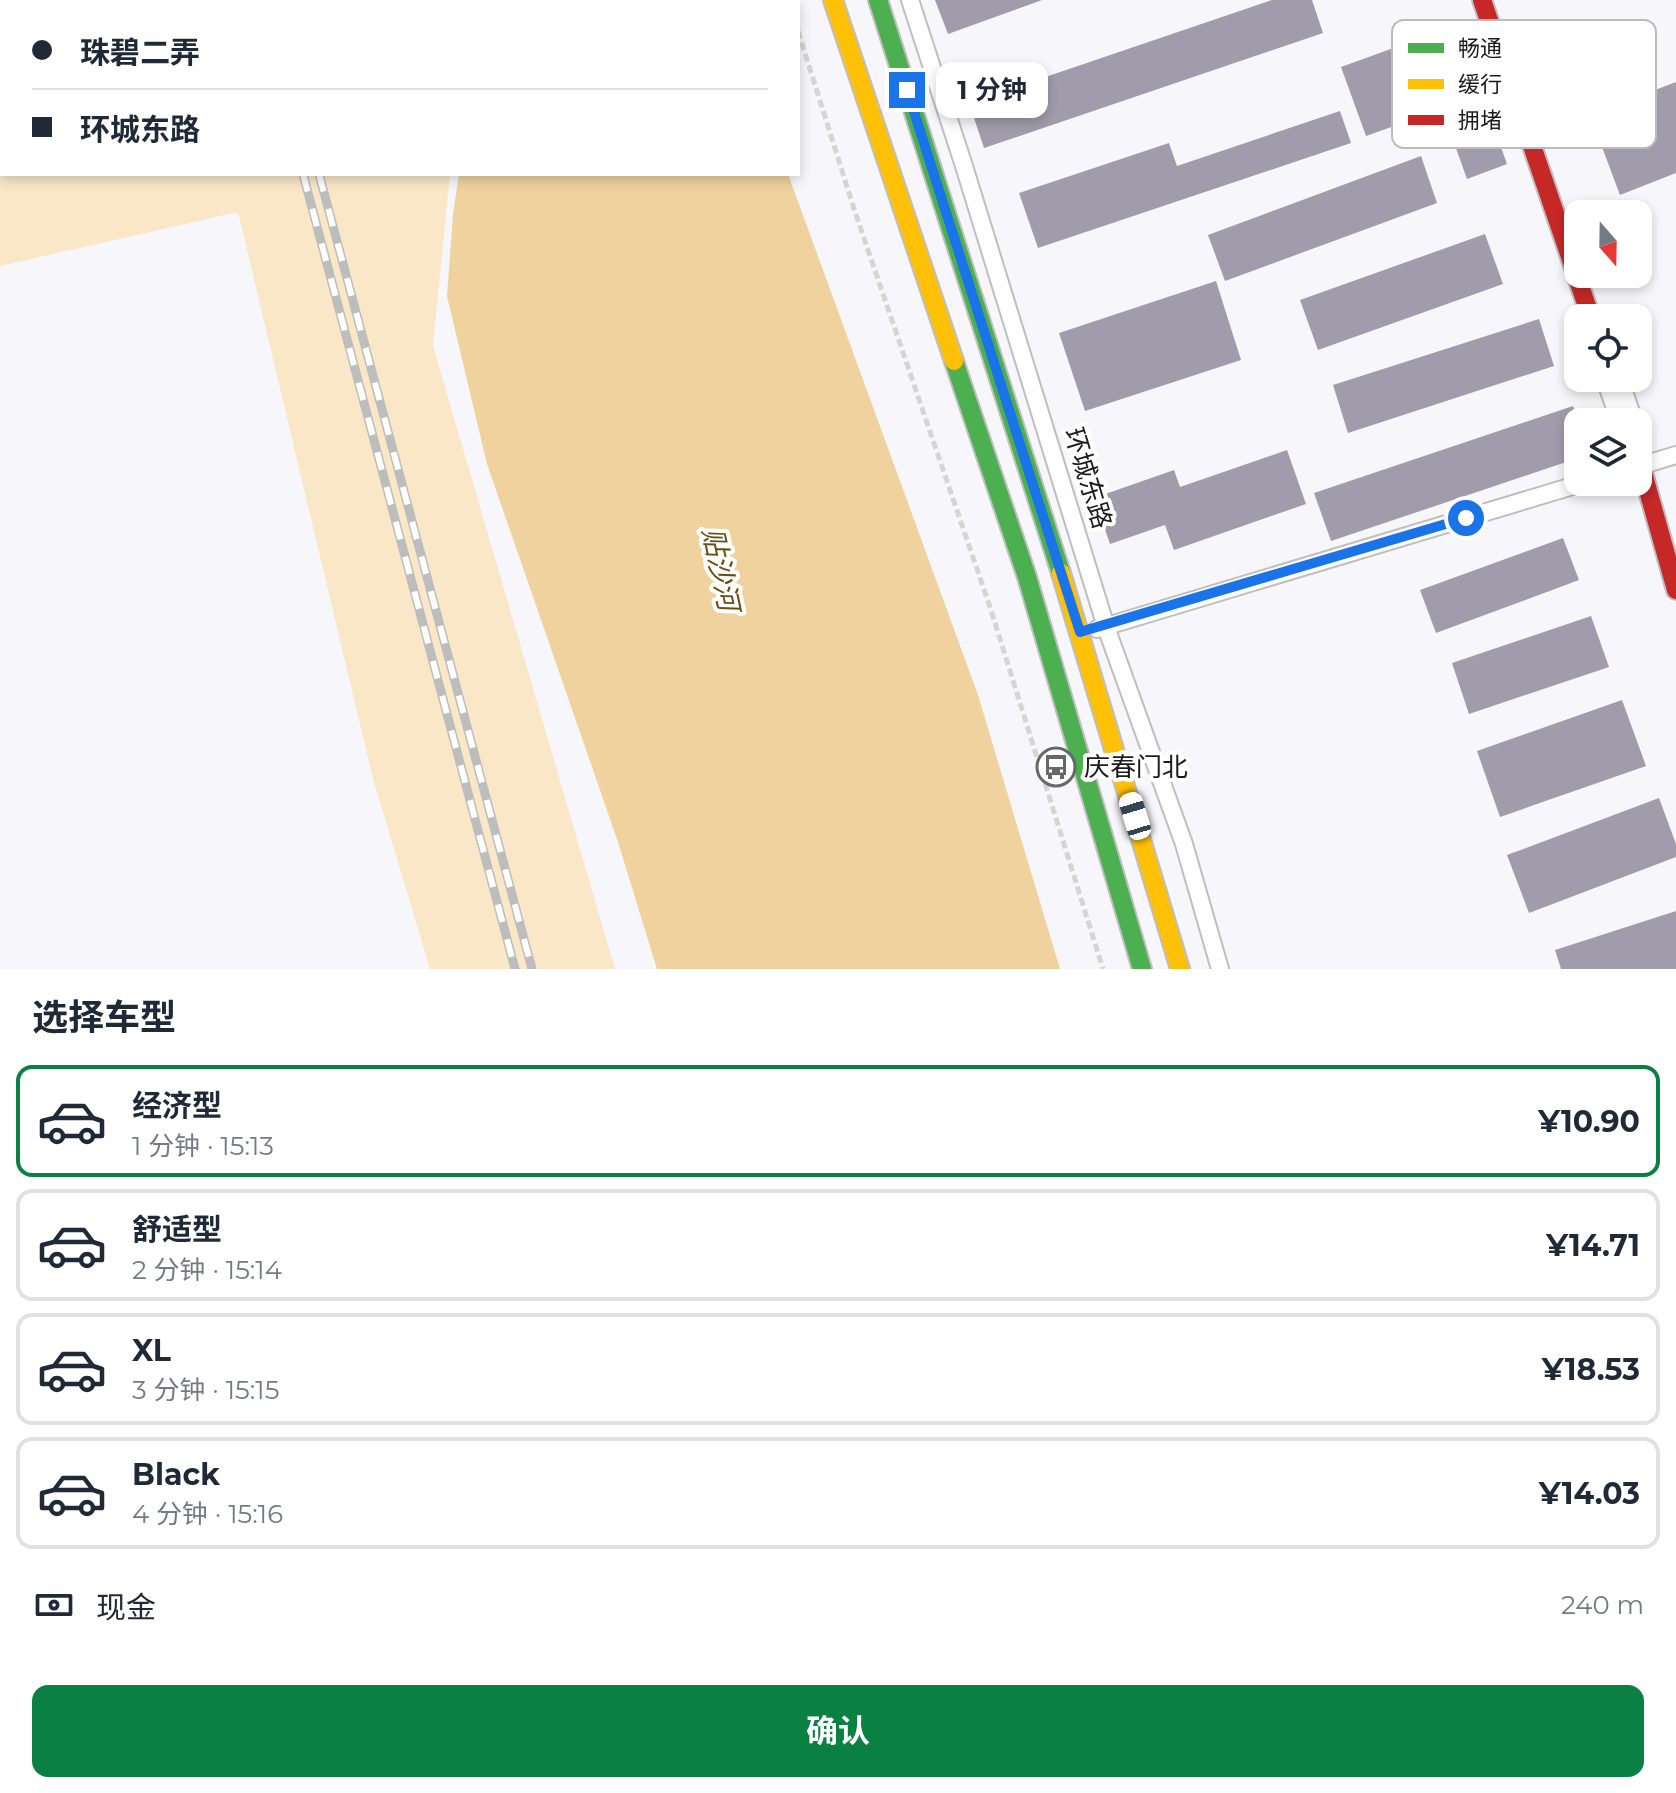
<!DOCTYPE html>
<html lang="zh">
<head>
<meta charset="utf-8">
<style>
  :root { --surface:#fff; --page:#f2f2f3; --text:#1f2937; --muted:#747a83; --line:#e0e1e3; --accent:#0b8043 }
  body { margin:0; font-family:Montserrat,"Noto Sans SC",sans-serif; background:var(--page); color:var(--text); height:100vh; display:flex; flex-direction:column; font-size:30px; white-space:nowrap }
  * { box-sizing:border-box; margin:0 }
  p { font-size:26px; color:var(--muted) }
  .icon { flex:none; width:44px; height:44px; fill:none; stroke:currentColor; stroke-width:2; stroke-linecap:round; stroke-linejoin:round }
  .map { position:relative; height:969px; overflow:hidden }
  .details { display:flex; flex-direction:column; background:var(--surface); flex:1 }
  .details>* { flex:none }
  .guide { position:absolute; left:0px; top:0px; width:800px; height:176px; box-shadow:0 4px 12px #0003; display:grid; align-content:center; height:176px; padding:0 32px; background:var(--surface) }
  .needle { width:52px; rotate:160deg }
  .controls { position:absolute; left:1564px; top:200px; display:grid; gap:16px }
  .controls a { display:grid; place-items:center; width:88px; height:88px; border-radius:16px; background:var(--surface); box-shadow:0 4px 12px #0003; font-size:40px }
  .end { position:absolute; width:36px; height:36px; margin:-18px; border:10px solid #1a73e8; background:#fff; box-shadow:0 0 0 4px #fff }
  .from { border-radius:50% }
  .bubble { position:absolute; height:56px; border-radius:16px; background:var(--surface); box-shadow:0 4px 12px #0003; font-size:26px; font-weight:700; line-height:56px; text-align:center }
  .car { position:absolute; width:24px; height:48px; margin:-24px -12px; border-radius:10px; box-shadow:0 0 6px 2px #0007; background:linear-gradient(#fff 24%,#345 0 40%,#fff 0 76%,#345 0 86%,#fff 0) }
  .guide b { display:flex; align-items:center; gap:28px; height:76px; font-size:30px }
  .guide b+b { border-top:2px solid var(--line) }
  .guide i { width:20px; height:20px; background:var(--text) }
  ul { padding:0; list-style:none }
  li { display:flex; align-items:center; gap:24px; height:112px; margin:0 16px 12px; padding:0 16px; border:4px solid var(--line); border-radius:16px }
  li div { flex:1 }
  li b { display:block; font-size:30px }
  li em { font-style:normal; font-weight:700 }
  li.current { border-color:var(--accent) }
  li>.icon { width:72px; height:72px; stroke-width:1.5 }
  h2 { padding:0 32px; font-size:36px; line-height:96px }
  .pay { display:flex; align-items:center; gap:20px; height:88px; padding:0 32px; font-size:30px }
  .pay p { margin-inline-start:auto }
  .action { display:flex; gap:16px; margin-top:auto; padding:16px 32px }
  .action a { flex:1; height:92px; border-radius:16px; background:var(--accent); color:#fff; font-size:32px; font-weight:700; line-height:92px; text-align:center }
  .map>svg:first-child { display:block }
</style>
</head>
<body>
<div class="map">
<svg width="1676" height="969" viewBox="0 0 1676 969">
  <rect width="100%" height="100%" fill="#f7f6fa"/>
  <path fill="#fae7c8" d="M 0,0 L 467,0 L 2,2 L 2,174 L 450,174 L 433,346 L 615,969 L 430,969 L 373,779 L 238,212 L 0,266 Z"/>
  <path fill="#efd29e" d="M 487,0 L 695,0 L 697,2 L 487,2 Z
    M 459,174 L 788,174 L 978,695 L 1060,969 L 657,969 L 618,842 L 487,464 L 447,296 L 453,214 Z"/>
  <path fill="#a09cab" d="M 935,0 L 1042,0 L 948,34 Z
    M 1272,0 L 1312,0 L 1323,33 L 984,148 L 969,103 Z
    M 1457,25 L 1507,164 L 1467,179 L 1442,109 L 1366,136 L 1341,67 Z
    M 1676,82 L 1676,173 L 1620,195 L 1590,115 Z
    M 1340,111 L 1351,143 L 1038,248 L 1019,193 L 1169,143 L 1177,166 Z
    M 1421,156 L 1437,203 L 1225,281 L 1208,235 Z
    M 1485,234 L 1503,284 L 1318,350 L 1300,300 Z
    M 1216,281 L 1241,360 L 1085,411 L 1059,333 Z
    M 1539,319 L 1554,366 L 1348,433 L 1333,385 Z
    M 1573,406 L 1578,422 L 1578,458 L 1331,541 L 1314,493 Z
    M 1287,450 L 1306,504 L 1174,550 L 1165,525 L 1110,544 L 1094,498 L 1174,470 L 1180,487 Z
    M 1563,538 L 1579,580 L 1436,633 L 1420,590 Z
    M 1591,616 L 1609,667 L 1469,714 L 1452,663 Z
    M 1622,700 L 1646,766 L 1500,817 L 1477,751 Z
    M 1659,798 L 1676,844 L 1676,857 L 1529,913 L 1507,855 Z
    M 1676,911 L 1676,969 L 1561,969 L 1555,950 Z"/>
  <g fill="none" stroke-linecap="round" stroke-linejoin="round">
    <g stroke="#bfbec1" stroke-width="20">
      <path id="lane" d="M 910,0 L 964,166 L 1106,627 L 1184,844 L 1220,969
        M 1643,465 L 1676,455
        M 1097,629 L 1586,482"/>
    </g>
    <g stroke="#bfbec1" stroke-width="34">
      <path id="street" d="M 78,2 L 84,0
        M 0,25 L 2,24
        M 1612,378 L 1627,422"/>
    </g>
    <g stroke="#bfbec1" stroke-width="22">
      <path id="fast" d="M 878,0 L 1061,573
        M 954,361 L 1027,577 L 1142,969"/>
    </g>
    <g stroke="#bfbec1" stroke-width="22">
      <path id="slow" d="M 833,0 L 954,361
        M 1061,573 L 1180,969"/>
    </g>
    <g stroke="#bfbec1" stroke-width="22">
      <path id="jam" d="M 1482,0 L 1591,318
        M 1638,455 L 1676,590"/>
    </g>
    <path stroke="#d5d5d6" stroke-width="5" stroke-dasharray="8 4" stroke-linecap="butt" d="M 788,0 L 789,2
      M 163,2 L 169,0
      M 798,31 L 855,212 L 991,610 L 1103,969"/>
    <use href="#lane" stroke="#fefefe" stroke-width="16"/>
    <use href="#street" stroke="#fefefe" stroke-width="30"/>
    <use href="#fast" stroke="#4caf50" stroke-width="18"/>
    <use href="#slow" stroke="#ffc107" stroke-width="18"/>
    <use href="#jam" stroke="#c62828" stroke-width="18"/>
    <g stroke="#bdbdbe" stroke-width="9">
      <path id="rail" d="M 257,0 L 257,2
        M 273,0 L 273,2
        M 303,174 L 515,969
        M 319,174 L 532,969"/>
    </g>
    <use href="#rail" stroke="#fff" stroke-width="6" stroke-dasharray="18" stroke-linecap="butt"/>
  </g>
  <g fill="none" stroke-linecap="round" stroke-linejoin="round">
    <path stroke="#1a73e8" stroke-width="10" d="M 907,90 L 1080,632 L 1466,518"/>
  </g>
  <defs>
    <g id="bus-ring" transform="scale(2)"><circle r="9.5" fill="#fff" stroke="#68686a" stroke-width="1.5"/><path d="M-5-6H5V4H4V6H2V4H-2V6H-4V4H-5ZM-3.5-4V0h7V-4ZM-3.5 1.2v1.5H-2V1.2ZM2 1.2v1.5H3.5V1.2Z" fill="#68686a"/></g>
  </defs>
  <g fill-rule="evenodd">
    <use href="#bus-ring" x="1056" y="767"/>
  </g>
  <g text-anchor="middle" stroke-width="8" stroke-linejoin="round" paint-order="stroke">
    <g font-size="26" fill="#1b1b1d" stroke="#fff">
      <text transform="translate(1088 478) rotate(73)" y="9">环城东路</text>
    </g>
    <g font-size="26" fill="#1b1b1d" stroke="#fff" text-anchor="start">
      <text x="1084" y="776">庆春门北</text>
    </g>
    <g font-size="28" font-style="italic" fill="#694d13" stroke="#fff">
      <text transform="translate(721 569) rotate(78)" y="10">贴沙河</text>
    </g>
  </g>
  <rect x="1392" y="20" width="264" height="128" rx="12" fill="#fff" stroke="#bbb" stroke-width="2"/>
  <rect x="1408" y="43" width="36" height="10" fill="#4caf50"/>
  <rect x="1408" y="79" width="36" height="10" fill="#ffc107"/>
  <rect x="1408" y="115" width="36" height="10" fill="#c62828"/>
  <g font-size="22" fill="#1b1b1d">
    <text x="1458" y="56">畅通</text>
    <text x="1458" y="92">缓行</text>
    <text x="1458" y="128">拥堵</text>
  </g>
</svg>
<div class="controls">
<a><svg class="needle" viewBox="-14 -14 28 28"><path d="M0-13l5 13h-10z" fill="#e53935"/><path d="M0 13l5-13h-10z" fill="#747a83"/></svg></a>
<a><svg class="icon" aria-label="locate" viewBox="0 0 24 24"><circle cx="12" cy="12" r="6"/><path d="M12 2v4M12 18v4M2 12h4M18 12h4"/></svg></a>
<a><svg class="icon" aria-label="layers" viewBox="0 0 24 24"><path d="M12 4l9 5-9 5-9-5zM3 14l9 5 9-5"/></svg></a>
</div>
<i class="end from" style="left:1466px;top:518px"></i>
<i class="end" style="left:907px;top:90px"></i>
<div class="bubble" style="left:936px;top:62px;width:112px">1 分钟</div>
<i class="car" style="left:1135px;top:816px;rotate:343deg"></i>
<div class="guide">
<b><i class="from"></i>珠碧二弄</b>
<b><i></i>环城东路</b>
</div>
</div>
<section class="details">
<h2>选择车型</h2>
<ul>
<li class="current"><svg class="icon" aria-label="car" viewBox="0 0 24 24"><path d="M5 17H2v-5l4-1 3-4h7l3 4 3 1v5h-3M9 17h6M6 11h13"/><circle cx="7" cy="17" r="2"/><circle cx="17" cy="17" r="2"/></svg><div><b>经济型</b><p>1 分钟 · 15:13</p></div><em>¥10.90</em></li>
<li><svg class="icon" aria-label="car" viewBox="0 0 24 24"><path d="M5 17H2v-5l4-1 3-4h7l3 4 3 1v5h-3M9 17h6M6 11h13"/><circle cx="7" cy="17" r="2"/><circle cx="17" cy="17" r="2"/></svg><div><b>舒适型</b><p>2 分钟 · 15:14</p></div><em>¥14.71</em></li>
<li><svg class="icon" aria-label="car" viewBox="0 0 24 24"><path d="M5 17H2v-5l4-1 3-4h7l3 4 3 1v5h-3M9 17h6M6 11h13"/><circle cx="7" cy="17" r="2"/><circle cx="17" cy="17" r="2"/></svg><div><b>XL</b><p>3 分钟 · 15:15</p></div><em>¥18.53</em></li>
<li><svg class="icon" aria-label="car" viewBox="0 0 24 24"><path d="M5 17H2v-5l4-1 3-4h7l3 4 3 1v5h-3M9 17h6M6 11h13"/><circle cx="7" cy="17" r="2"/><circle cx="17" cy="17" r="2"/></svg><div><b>Black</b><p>4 分钟 · 15:16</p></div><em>¥14.03</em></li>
</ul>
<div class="pay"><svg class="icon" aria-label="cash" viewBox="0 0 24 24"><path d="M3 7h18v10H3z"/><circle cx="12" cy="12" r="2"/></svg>现金<p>240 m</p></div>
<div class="action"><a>确认</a></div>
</section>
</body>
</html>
